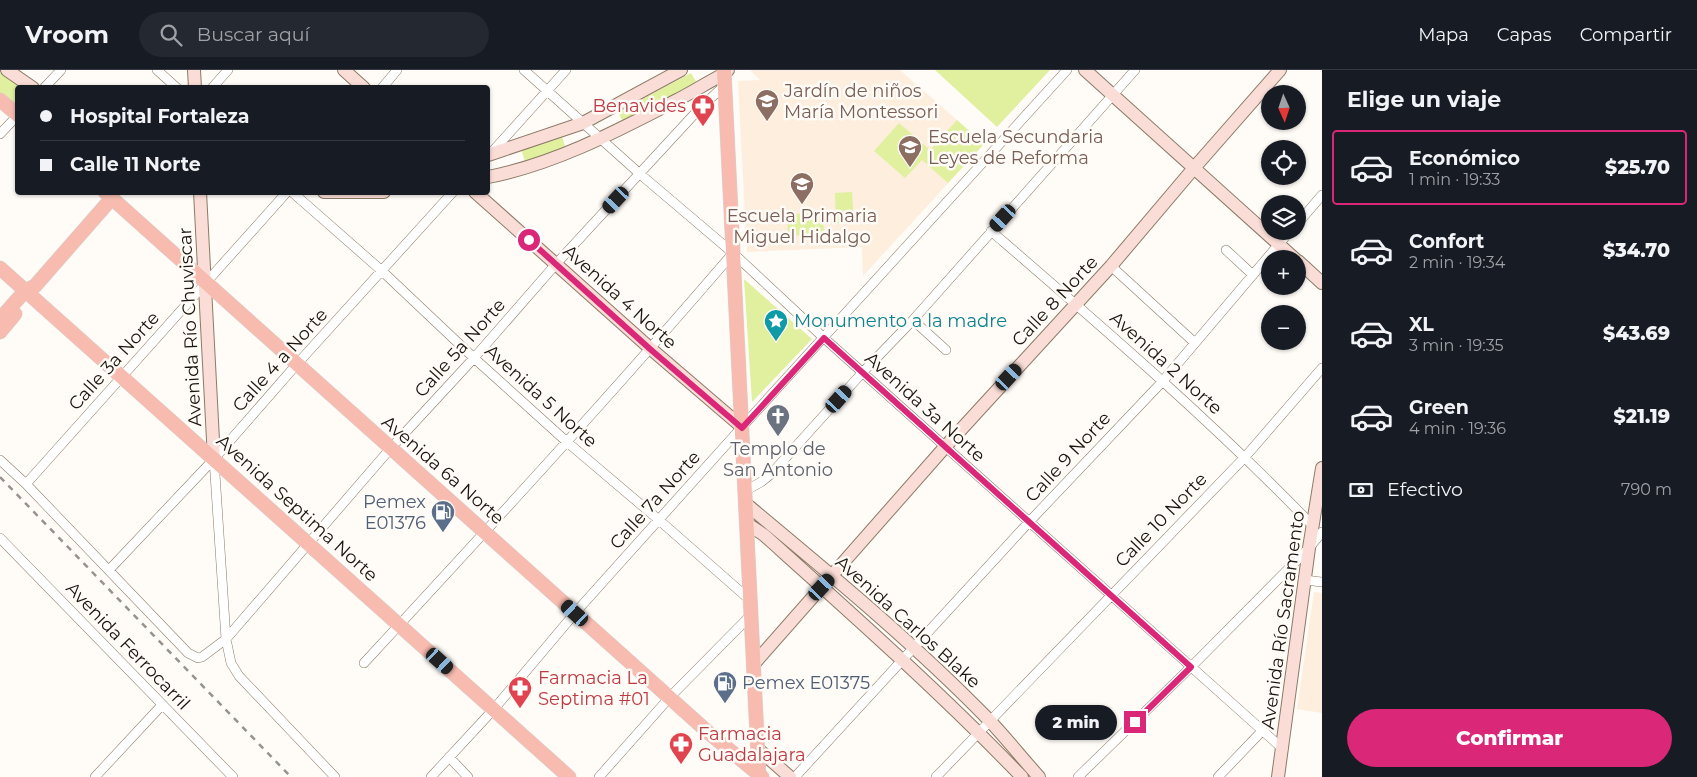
<!DOCTYPE html>
<html lang="es">
<head>
<meta charset="utf-8">
<style>
  :root { --surface:#171b24; --page:#242831; --text:#f1f3f6; --muted:#9ea1a6; --line:#363941; --accent:#db2777 }
  body { margin:0; font-family:Montserrat,sans-serif; background:var(--page); color:var(--text); height:100vh; display:flex; flex-direction:column; font-size:19px; white-space:nowrap }
  * { box-sizing:border-box; margin:0 }
  p { font-size:16px; color:var(--muted) }
  .icon { flex:none; width:28px; height:28px; fill:none; stroke:currentColor; stroke-width:2; stroke-linecap:round; stroke-linejoin:round }
  .map { position:relative; flex:1; overflow:hidden }
  .sheet { display:flex; flex-direction:column; background:var(--surface); width:375px }
  .sheet>* { flex:none }
  .guide { position:absolute; left:15px; top:15px; width:475px; height:110px; border-radius:5px; box-shadow:0 1px 4px #0004; display:grid; align-content:center; height:110px; padding:0 25px; background:var(--surface) }
  .needle { width:32px; rotate:177deg }
  .tools { position:absolute; left:1261px; top:15px; display:grid; gap:10px }
  .tools a { display:grid; place-items:center; width:45px; height:45px; border-radius:50%; background:var(--surface); box-shadow:0 1px 4px #0004; font-size:25px }
  .end { position:absolute; width:22px; height:22px; margin:-11px; border:6px solid #db2777; background:#fff; box-shadow:0 0 0 2px #fff }
  .from { border-radius:50% }
  .bubble { position:absolute; height:35px; border-radius:18px; background:var(--surface); box-shadow:0 1px 4px #0004; font-size:16px; font-weight:800; line-height:35px; text-align:center }
  .car { position:absolute; width:15px; height:30px; margin:-15px -8px; border-radius:6px; box-shadow:0 0 4px 1px #0007; background:linear-gradient(#222 24%,#8ab4d8 0 40%,#222 0 76%,#8ab4d8 0 86%,#222 0) }
  .guide b { display:flex; align-items:center; gap:18px; height:48px; font-size:19px }
  .guide b+b { border-top:1px solid var(--line) }
  .guide i { width:12px; height:12px; background:var(--text) }
  ul { padding:0; list-style:none }
  li { display:flex; align-items:center; gap:15px; height:75px; margin:0 10px 8px; padding:0 15px; border:2px solid transparent; border-radius:5px }
  li div { flex:1 }
  li b { display:block; font-size:19px }
  li em { font-style:normal; font-weight:800 }
  li.active { border-color:var(--accent) }
  li>.icon { width:45px; height:45px; stroke-width:1.5 }
  h2 { padding:0 25px; font-size:22px; line-height:60px }
  .pay { display:flex; align-items:center; gap:12px; height:55px; padding:0 25px; font-size:19px }
  .pay p { margin-inline-start:auto }
  .cta { display:flex; gap:10px; margin-top:auto; padding:10px 25px }
  .cta a { flex:1; height:58px; border-radius:30px; background:var(--accent); color:#fff; font-size:20px; font-weight:800; line-height:58px; text-align:center }
  header { display:flex; align-items:center; gap:30px; box-sizing:border-box; height:70px; padding:0 25px; background:var(--surface); border-bottom:1px solid var(--line) }
  header strong { font-size:24px }
  nav { display:flex; gap:28px; margin-inline-start:auto; font-size:18px }
  .search { width:350px; height:45px; background:var(--page); display:flex; align-items:center; gap:12px; box-sizing:border-box; padding:0 18px; border-radius:28px; color:var(--muted); font-size:19px }
  main { display:flex; flex:1; min-height:0 }
  .map>svg:first-child { display:block }
</style>
</head>
<body>
<header>
<strong>Vroom</strong>
<div class="search"><svg class="icon" aria-label="search" viewBox="0 0 24 24"><circle cx="10" cy="10" r="6"/><path d="M15 15l6 6"/></svg>Buscar aquí</div>
<nav><a>Mapa</a><a>Capas</a><a>Compartir</a></nav>
</header>
<main>
<div class="map">
<svg width="1322" height="707" viewBox="0 0 1322 707">
  <rect width="100%" height="100%" fill="#fffbf7"/>
  <path fill="#fdeedd" d="M 750,0 L 900,0 L 984,74 L 863,206 L 862,177 L 747,182 L 738,11 L 760,10 Z
    M 1314,522 L 1322,523 L 1322,643 L 1297,639 Z"/>
  <path fill="#e0f09f" d="M 0,0 L 4,0 L 28,17 L 18,18 L 17,44 L 0,29 Z
    M 935,0 L 1050,0 L 997,57 Z
    M 691,3 L 697,13 L 625,56 L 618,42 Z
    M 957,50 L 984,74 L 948,113 L 922,90 L 905,108 L 874,81 L 899,53 L 930,80 Z
    M 562,66 L 566,80 L 526,96 L 521,78 Z
    M 852,122 L 854,153 L 836,154 L 835,123 Z
    M 823,143 L 824,164 L 788,166 L 787,144 Z
    M 744,209 L 812,269 L 752,332 Z"/>
  <g fill="none" stroke-linecap="round" stroke-linejoin="round">
    <g stroke="#8b7b67" stroke-width="10">
      <path id="street" d="M 157,0 L 177,18
        M 524,0 L 640,104 L 733,183 L 824,268 L 1283,679
        M 44,18 L 61,0
        M 212,18 L 228,0
        M 382,18 L 397,0
        M 0,64 L 18,45
        M 491,83 L 566,0
        M 292,122 L 382,201 L 474,288 L 567,372 L 659,450 L 750,530
        M 1298,153 L 1322,125
        M 991,161 C 1101,256 1212,351 1313,456
        M 1226,180 L 1253,205
        M 1111,196 L 1195,273
        M 913,250 L 946,280
        M 214,389 L 226,569 L 231,593 L 239,606 L 335,707
        M 0,390 L 26,414 L 188,583 L 198,588 L 202,587 L 226,569 L 390,379 L 474,288 L 556,194 L 700,38 L 725,15
        M 26,414 L 287,122
        M 745,421 L 761,412 L 771,404 L 862,303 L 913,250 L 1135,0
        M 0,468 L 233,707
        M 109,500 L 214,389 L 297,294 L 453,122
        M 1305,510 L 1322,512
        M 364,593 C 489,458 613,323 733,183
        M 449,687 L 468,707
        M 95,707 L 162,635
        M 431,707 L 494,639 L 575,543 L 742,357 L 1067,0
        M 599,707 L 670,627 L 751,545
        M 795,707 L 1029,452 L 1162,312 L 1290,161
        M 936,707 L 1245,387 L 1322,298
        M 1078,707 L 1191,597 L 1309,478 L 1322,462
        M 1218,707 L 1262,661"/>
    </g>
    <g stroke="#8b7b67" stroke-width="14">
      <path id="secondary" d="M 7,0 L 33,18
        M 194,0 L 195,18
        M 344,0 L 364,18
        M 1085,0 L 1295,189
        M 488,85 L 583,53 L 681,0
        M 488,107 C 555,94 617,61 677,30 C 693,22 708,12 724,4 L 728,0
        M 200,122 L 214,389
        M 324,122 L 384,122
        M 475,122 L 651,279 L 742,357
        M 1298,191 L 1322,213
        M 745,433 C 829,503 913,572 989,650 C 1006,668 1022,688 1039,707
        M 746,453 L 764,465 C 852,544 940,622 1022,707
        M 753,595 L 945,377 L 1111,196 L 1194,98 L 1280,0
        M 758,679 L 790,707
        M 1278,707 L 1309,478 L 1322,398"/>
    </g>
    <g stroke="#d6d5d4" stroke-width="15">
      <path id="primary" d="M 724,0 L 759,707
        M 0,30 L 18,45
        M 105,122 L 709,663 L 762,707
        M 0,198 L 569,707
        M 0,249 L 25,221 L 35,216 L 112,128
        M 0,262 L 15,244"/>
    </g>
    <use href="#street" stroke="#fff" stroke-width="9"/>
    <use href="#secondary" stroke="#fbddd7" stroke-width="12"/>
    <use href="#primary" stroke="#f7bbaf" stroke-width="14"/>
    <path stroke="#98928d" stroke-width="2.5" stroke-dasharray="6 6" stroke-linecap="butt" d="M 0,407 L 291,707"/>
  </g>
  <g fill="none" stroke-linecap="round" stroke-linejoin="round">
    <path stroke="#db2777" stroke-width="6" d="M 529,170 L 650,279 L 742,358 L 824,268 L 1191,597 L 1135,652"/>
  </g>
  <defs>
    <g id="school-pin" transform="scale(1.25)"><path d="M0 17L-7.5 6A9.5 9.5 0 1 1 7.5 6Z" fill="#8d6e63" stroke="#fffbf7"/><path d="M0-5L7-2L0 1L-7-2ZM-4 1L0 2.5L4 1V4Q0 6-4 4Z" fill="#fff"/></g>
    <g id="pharmacy-pin" transform="scale(1.25)"><path d="M0 17L-7.5 6A9.5 9.5 0 1 1 7.5 6Z" fill="#e0444e" stroke="#fffbf7"/><path d="M-2-6h4v4h4v4h-4v4h-4v-4h-4v-4h4Z" fill="#fff"/></g>
    <g id="sight-pin" transform="scale(1.25)"><path d="M0 17L-7.5 6A9.5 9.5 0 1 1 7.5 6Z" fill="#0f9aa8" stroke="#fffbf7"/><path d="M0-6L1.8-2.2L6-1.7L2.9 1.2L3.7 5.4L0 3.3L-3.7 5.4L-2.9 1.2L-6-1.7L-1.8-2.2Z" fill="#fff"/></g>
    <g id="church-pin" transform="scale(1.25)"><path d="M0 17L-7.5 6A9.5 9.5 0 1 1 7.5 6Z" fill="#6b7280" stroke="#fffbf7"/><path d="M-1.2-6h2.4v3.5h3.3v2.4h-3.3V6h-2.4V-.1h-3.3v-2.4h3.3Z" fill="#fff"/></g>
    <g id="fuel-pin" transform="scale(1.25)"><path d="M0 17L-7.5 6A9.5 9.5 0 1 1 7.5 6Z" fill="#5c6f8a" stroke="#fffbf7"/><path d="M-5.5-6h7V0h2V4h1.3V-2.5L3-4.5l.8-.8L6-3V5H2.5V1h-1V6h-7ZM-4.2-4.7v3.2H.2V-4.7Z" fill="#fff"/></g>
  </defs>
  <g fill-rule="evenodd">
    <use href="#school-pin" x="767" y="31"/>
    <use href="#pharmacy-pin" x="703" y="36"/>
    <use href="#school-pin" x="910" y="77"/>
    <use href="#school-pin" x="802" y="114"/>
    <use href="#sight-pin" x="776" y="251"/>
    <use href="#church-pin" x="778" y="346"/>
    <use href="#fuel-pin" x="443" y="442"/>
    <use href="#fuel-pin" x="725" y="613"/>
    <use href="#pharmacy-pin" x="520" y="618"/>
    <use href="#pharmacy-pin" x="681" y="674"/>
  </g>
  <g text-anchor="middle" stroke-width="5" stroke-linejoin="round" paint-order="stroke">
    <g font-size="18" fill="#785e54" stroke="#fffbf7" text-anchor="start">
      <text x="784" y="27">Jardín de niños<tspan x="784" dy="21">María Montessori</tspan></text>
      <text x="928" y="73">Escuela Secundaria<tspan x="928" dy="21">Leyes de Reforma</tspan></text>
      <text x="802" y="152" text-anchor="middle">Escuela Primaria<tspan x="802" dy="21">Miguel Hidalgo</tspan></text>
    </g>
    <g font-size="18" fill="#be3a42" stroke="#fffbf7" text-anchor="start">
      <text x="686" y="42" text-anchor="end">Benavides</text>
      <text x="538" y="614">Farmacia La<tspan x="538" dy="21">Septima #01</tspan></text>
      <text x="698" y="670">Farmacia<tspan x="698" dy="21">Guadalajara</tspan></text>
    </g>
    <g font-size="18" fill="#1c150e" stroke="#fffbf7">
      <text transform="translate(620 227) rotate(42)" y="6">Avenida 4 Norte</text>
      <text transform="translate(1055 231) rotate(-47)" y="6">Calle 8 Norte</text>
      <text transform="translate(190 257) rotate(-93)" y="6">Avenida Río Chuviscar</text>
      <text transform="translate(460 278) rotate(-48)" y="6">Calle 5a Norte</text>
      <text transform="translate(280 290) rotate(-48)" y="6">Calle 4 a Norte</text>
      <text transform="translate(114 291) rotate(-48)" y="6">Calle 3a Norte</text>
      <text transform="translate(1166 293) rotate(42)" y="6">Avenida 2 Norte</text>
      <text transform="translate(541 326) rotate(42)" y="6">Avenida 5 Norte</text>
      <text transform="translate(925 337) rotate(42)" y="6">Avenida 3a Norte</text>
      <text transform="translate(1068 387) rotate(-47)" y="6">Calle 9 Norte</text>
      <text transform="translate(443 400) rotate(41)" y="6">Avenida 6a Norte</text>
      <text transform="translate(655 430) rotate(-48)" y="6">Calle 7a Norte</text>
      <text transform="translate(297 438) rotate(42)" y="6">Avenida Septima Norte</text>
      <text transform="translate(1161 450) rotate(-46)" y="6">Calle 10 Norte</text>
      <text transform="translate(1283 550) rotate(-82)" y="6">Avenida Río Sacramento</text>
      <text transform="translate(908 552) rotate(42)" y="6">Avenida Carlos Blake</text>
      <text transform="translate(128 576) rotate(46)" y="6">Avenida Ferrocarril</text>
    </g>
    <g font-size="18" fill="#0d838f" stroke="#fffbf7" text-anchor="start">
      <text x="794" y="257">Monumento a la madre</text>
    </g>
    <g font-size="18" fill="#5b616d" stroke="#fffbf7">
      <text x="778" y="385">Templo de<tspan x="778" dy="21">San Antonio</tspan></text>
    </g>
    <g font-size="18" fill="#4e5e75" stroke="#fffbf7" text-anchor="end">
      <text x="426" y="438">Pemex<tspan x="426" dy="21">E01376</tspan></text>
      <text x="742" y="619" text-anchor="start">Pemex E01375</text>
    </g>
  </g>
</svg>
<div class="tools">
<a><svg class="needle" viewBox="-14 -14 28 28"><path d="M0-13l5 13h-10z" fill="#e53935"/><path d="M0 13l5-13h-10z" fill="#9ea1a6"/></svg></a>
<a><svg class="icon" aria-label="locate" viewBox="0 0 24 24"><circle cx="12" cy="12" r="6"/><path d="M12 2v4M12 18v4M2 12h4M18 12h4"/></svg></a>
<a><svg class="icon" aria-label="layers" viewBox="0 0 24 24"><path d="M12 4l9 5-9 5-9-5zM3 14l9 5 9-5"/></svg></a>
<a>+</a>
<a>−</a>
</div>
<i class="end from" style="left:529px;top:170px"></i>
<i class="end" style="left:1135px;top:652px"></i>
<div class="bubble" style="left:1035px;top:635px;width:82px">2 min</div>
<i class="car" style="left:616px;top:130px;rotate:223deg"></i>
<i class="car" style="left:1003px;top:148px;rotate:222deg"></i>
<i class="car" style="left:1009px;top:307px;rotate:43deg"></i>
<i class="car" style="left:839px;top:329px;rotate:42deg"></i>
<i class="car" style="left:822px;top:517px;rotate:43deg"></i>
<i class="car" style="left:575px;top:543px;rotate:312deg"></i>
<i class="car" style="left:440px;top:591px;rotate:132deg"></i>
<div class="guide">
<b><i class="from"></i>Hospital Fortaleza</b>
<b><i></i>Calle 11 Norte</b>
</div>
</div>
<section class="sheet">
<h2>Elige un viaje</h2>
<ul>
<li class="active"><svg class="icon" aria-label="car" viewBox="0 0 24 24"><path d="M5 17H2v-5l4-1 3-4h7l3 4 3 1v5h-3M9 17h6M6 11h13"/><circle cx="7" cy="17" r="2"/><circle cx="17" cy="17" r="2"/></svg><div><b>Económico</b><p>1 min · 19:33</p></div><em>$25.70</em></li>
<li><svg class="icon" aria-label="car" viewBox="0 0 24 24"><path d="M5 17H2v-5l4-1 3-4h7l3 4 3 1v5h-3M9 17h6M6 11h13"/><circle cx="7" cy="17" r="2"/><circle cx="17" cy="17" r="2"/></svg><div><b>Confort</b><p>2 min · 19:34</p></div><em>$34.70</em></li>
<li><svg class="icon" aria-label="car" viewBox="0 0 24 24"><path d="M5 17H2v-5l4-1 3-4h7l3 4 3 1v5h-3M9 17h6M6 11h13"/><circle cx="7" cy="17" r="2"/><circle cx="17" cy="17" r="2"/></svg><div><b>XL</b><p>3 min · 19:35</p></div><em>$43.69</em></li>
<li><svg class="icon" aria-label="car" viewBox="0 0 24 24"><path d="M5 17H2v-5l4-1 3-4h7l3 4 3 1v5h-3M9 17h6M6 11h13"/><circle cx="7" cy="17" r="2"/><circle cx="17" cy="17" r="2"/></svg><div><b>Green</b><p>4 min · 19:36</p></div><em>$21.19</em></li>
</ul>
<div class="pay"><svg class="icon" aria-label="cash" viewBox="0 0 24 24"><path d="M3 7h18v10H3z"/><circle cx="12" cy="12" r="2"/></svg>Efectivo<p>790 m</p></div>
<div class="cta"><a>Confirmar</a></div>
</section>
</main>
</body>
</html>
